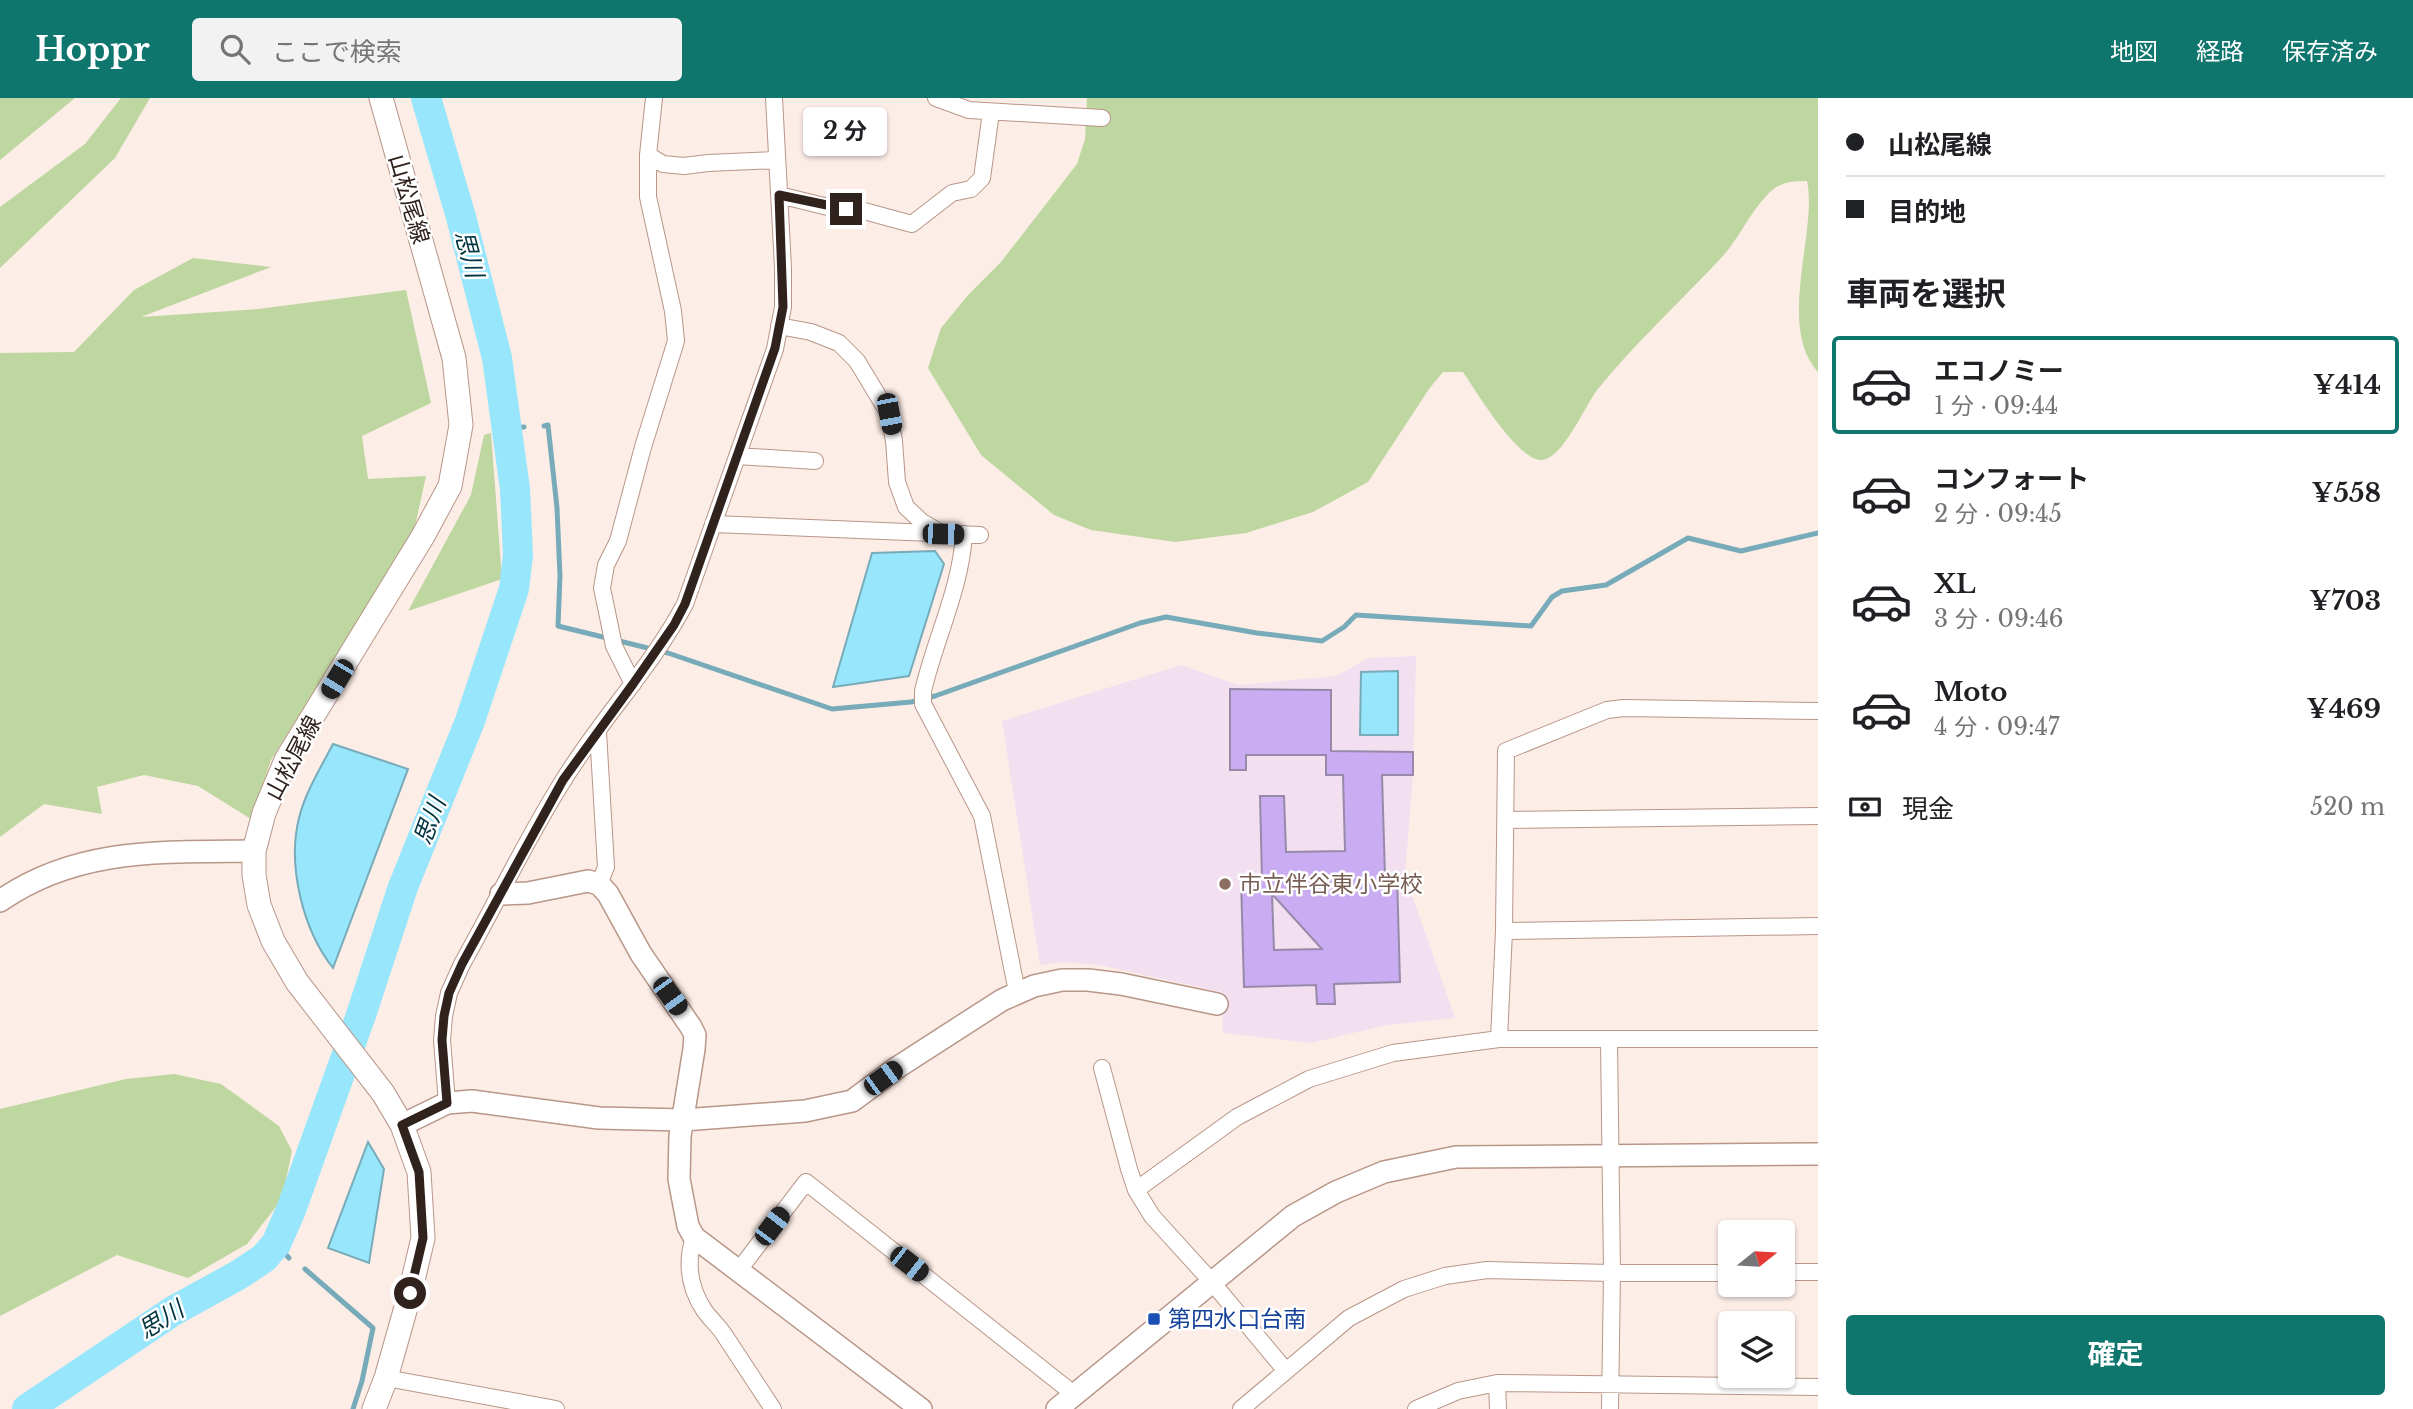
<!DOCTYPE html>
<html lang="ja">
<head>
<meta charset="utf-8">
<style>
  :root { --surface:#fff; --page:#f2f2f2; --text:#202124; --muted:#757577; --line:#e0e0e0; --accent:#0f766e }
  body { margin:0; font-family:"Libre Baskerville","Noto Sans JP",serif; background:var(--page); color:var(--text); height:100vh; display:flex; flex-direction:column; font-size:26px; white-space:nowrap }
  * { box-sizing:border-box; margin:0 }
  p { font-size:23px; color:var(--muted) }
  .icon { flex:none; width:38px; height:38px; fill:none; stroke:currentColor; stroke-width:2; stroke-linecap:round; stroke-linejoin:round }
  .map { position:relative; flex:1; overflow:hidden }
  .drawer { display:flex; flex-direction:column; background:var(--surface); width:595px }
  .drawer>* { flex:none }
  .banner { display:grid; align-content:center; height:154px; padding:0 28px; background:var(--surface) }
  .needle { width:46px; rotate:72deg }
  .controls { position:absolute; left:1718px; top:1122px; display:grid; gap:14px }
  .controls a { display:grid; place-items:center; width:77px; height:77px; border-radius:7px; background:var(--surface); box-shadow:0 2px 5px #0004; font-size:35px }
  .end { position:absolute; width:32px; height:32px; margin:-16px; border:9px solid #30221d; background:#fff; box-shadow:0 0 0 4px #fff }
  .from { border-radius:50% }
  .bubble { position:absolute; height:49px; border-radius:7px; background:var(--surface); box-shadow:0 2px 5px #0004; font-size:23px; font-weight:700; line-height:49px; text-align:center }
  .car { position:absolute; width:21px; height:42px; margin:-21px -10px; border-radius:9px; box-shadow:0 0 5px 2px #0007; background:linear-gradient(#222 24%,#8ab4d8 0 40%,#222 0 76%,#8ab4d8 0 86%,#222 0) }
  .banner b { display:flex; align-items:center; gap:24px; height:66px; font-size:26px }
  .banner b+b { border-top:2px solid var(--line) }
  .banner i { width:18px; height:18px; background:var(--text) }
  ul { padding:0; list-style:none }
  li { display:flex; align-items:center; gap:21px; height:98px; margin:0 14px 10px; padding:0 14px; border:4px solid transparent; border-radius:7px }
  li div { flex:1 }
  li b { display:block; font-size:26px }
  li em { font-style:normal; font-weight:700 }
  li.selected { border-color:var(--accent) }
  li>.icon { width:63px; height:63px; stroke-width:1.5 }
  h2 { padding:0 28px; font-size:32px; line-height:84px }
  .pay { display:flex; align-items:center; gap:18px; height:77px; padding:0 28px; font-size:26px }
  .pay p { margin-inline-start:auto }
  .primary-button { display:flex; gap:14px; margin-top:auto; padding:14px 28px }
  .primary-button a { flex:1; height:80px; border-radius:7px; background:var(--accent); color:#fff; font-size:28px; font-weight:700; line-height:80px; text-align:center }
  header { display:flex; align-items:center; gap:42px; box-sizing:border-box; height:98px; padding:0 35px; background:var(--accent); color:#fff }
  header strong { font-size:33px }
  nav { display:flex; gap:38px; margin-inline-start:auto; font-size:24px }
  .search { width:490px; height:63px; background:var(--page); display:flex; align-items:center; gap:18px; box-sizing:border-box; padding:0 24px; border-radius:7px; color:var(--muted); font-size:26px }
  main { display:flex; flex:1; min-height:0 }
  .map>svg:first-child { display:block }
</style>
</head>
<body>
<header>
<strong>Hoppr</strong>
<div class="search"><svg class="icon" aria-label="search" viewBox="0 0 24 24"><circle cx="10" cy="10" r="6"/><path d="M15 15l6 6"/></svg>ここで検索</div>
<nav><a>地図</a><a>経路</a><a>保存済み</a></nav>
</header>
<main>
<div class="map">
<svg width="1818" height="1311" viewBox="0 0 1818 1311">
  <rect width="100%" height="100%" fill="#fcede7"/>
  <path fill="#f2e0f1" d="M 1416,558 L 1413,677 L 1405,777 L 1455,920 L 1387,927 L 1311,945 L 1223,935 L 1222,894 L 1099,867 L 1062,864 L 1040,867 L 1002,623 L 1181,567 L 1238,587 L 1336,578 L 1369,560 Z"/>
  <path fill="#bed69f" d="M 0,0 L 75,0 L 0,62 Z
    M 121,0 L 150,0 L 115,60 L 0,170 L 0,109 L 85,46 Z
    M 1087,0 L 1818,0 L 1818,274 C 1776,227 1818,134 1807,83 C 1791,83 1780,84 1768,96 C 1750,114 1739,141 1721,160 C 1680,204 1635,245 1597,292 C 1585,308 1564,358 1543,362 C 1519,365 1476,293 1463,274 L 1443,274 L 1429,291 L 1368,384 L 1313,414 L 1246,435 L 1175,444 L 1091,432 L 1054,417 L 981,357 L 928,270 L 941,230 L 969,196 L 1001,164 L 1077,66 L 1085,41 Z
    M 193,160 L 271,169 L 141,219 L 258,211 L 406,192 L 431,305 L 362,338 L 368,381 L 426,378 L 414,433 L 271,662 L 251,721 L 198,688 L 144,677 L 97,689 L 102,716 L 44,706 L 0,739 L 0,255 L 74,254 L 134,192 Z
    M 491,335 L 502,481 L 408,513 L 471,397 L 484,337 Z
    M 174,976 L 221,986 L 279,1028 L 292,1053 L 282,1101 L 247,1146 L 188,1180 L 117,1157 L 0,1218 L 0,1011 L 126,981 Z"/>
  <path fill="#97e6fc" stroke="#78abb9" stroke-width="2" d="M 935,453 L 944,466 L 909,578 L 833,589 L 872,455 Z
    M 1398,573 L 1398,637 L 1360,637 L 1361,574 Z
    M 333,646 L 408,671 L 333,870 C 303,832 287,768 299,720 C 305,695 321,669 333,646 Z
    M 368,1044 L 384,1071 L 369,1165 L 328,1150 Z"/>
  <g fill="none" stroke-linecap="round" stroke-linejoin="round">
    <path stroke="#78abb9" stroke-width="5" d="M 544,328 L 548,327 L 557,410 L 560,478 L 558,528 L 668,555 L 832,611 L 911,604 L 935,598 L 1140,525 L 1166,519 L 1257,535 L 1322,543 L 1344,529 L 1356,517 L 1531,528 L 1552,499 L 1562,493 L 1606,487 L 1688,440 L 1741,453 L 1818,435
      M 507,331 L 524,329
      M 276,1146 L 289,1160
      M 305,1171 L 373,1230 L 362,1283 L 353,1311"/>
    <path stroke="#97e6fc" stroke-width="30" d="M 27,1311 L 173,1213 L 240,1176 L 264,1160 L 276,1146 L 291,1112 L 361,917 L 403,789 L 470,623 L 514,491 L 518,457 L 515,391 L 497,260 L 461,119 L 426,0"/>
  </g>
  <path fill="#caacf3" stroke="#968aa8" stroke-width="2" fill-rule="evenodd" d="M 1230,591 L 1331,592 L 1331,653 L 1413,654 L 1413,677 L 1382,677 L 1385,778 L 1397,777 L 1400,884 L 1334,886 L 1335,906 L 1317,906 L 1316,887 L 1244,889 L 1241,781 L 1262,781 L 1260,698 L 1284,698 L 1286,754 L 1345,753 L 1343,677 L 1326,677 L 1326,657 L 1246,657 L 1246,672 L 1230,672 ZM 1272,796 L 1322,851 L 1274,852 Z"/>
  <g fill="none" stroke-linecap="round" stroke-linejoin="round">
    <g stroke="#b89688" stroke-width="18">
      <path id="minor" d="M 936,0 L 969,12 L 1102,20
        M 648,57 L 663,66 L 684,68 L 708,65 L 776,62
        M 779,97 L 828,109 L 864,113 L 912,126 L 952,95 L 971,91 L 982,80 L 991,14
        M 779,228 L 811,234 L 839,245 L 857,263 L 889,316 L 894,343 L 897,384 L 906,409 L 922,424 L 943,436
        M 737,358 L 815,363
        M 713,426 L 980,437
        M 964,436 C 961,490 935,541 923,593 L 923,606 L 982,718 L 1017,894
        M 633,586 L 614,548 L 602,490 L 606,467 L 618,443 L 643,349 L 676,243 L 673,213 L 648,99 L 648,57 L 654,0
        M 598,634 L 606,769 L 599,786
        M 1506,722 L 1818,718
        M 1504,833 L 1818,828
        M 1499,941 L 1504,833 L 1506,653 L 1607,612 L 1624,610 L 1818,613
        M 1609,942 L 1612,1175 L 1610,1311
        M 1102,970 L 1129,1071 L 1136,1092 L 1152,1118 L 1211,1183 L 1286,1273
        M 447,1005 L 442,942 L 444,918 L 449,895 L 462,866 C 496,806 526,741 563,683 C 600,622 651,570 685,506 L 775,251 L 783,209 L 783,170 L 774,0
        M 1136,1092 L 1237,1019 L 1309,981 L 1393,955 L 1499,941 L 1818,941
        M 694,1139 C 686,1164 689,1189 704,1212 C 710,1221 719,1228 725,1238 C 741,1262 757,1287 773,1311
        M 739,1172 L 806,1084 L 1075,1297
        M 1783,1174 L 1818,1174
        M 386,1280 L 556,1311
        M 1497,1285 L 1498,1311
        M 1241,1311 L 1349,1220 L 1404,1191 L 1445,1178 L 1487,1172 L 1612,1175 L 1731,1175
        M 1416,1311 L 1458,1293 L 1497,1285 L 1818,1289"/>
    </g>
    <g stroke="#b89688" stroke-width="24">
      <path id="tertiary" d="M 501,796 L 528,795 L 588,783 L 599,786 L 608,796 L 641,856 L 691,929 L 695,937 L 694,951 L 680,1038 L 679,1081 L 688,1128 L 694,1139 L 921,1311
        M 0,803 C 77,749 164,754 254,753
        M 402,1027 L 447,1005 L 472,1003 L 599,1020 L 683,1022 L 805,1013 L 852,1003 L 898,969 L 1002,902 L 1034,888 L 1062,882 L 1088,882 L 1121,886 L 1217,906
        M 1057,1311 L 1293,1118 L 1336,1094 L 1384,1074 L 1456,1059 L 1818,1056"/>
    </g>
    <g stroke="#b89688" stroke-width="25">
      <path id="secondary" d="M 374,1311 L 386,1280 L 410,1195 L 423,1140 L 419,1074 L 402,1027 L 383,995 L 297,884 L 273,843 L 259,807 L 254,777 L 254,753 L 264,715 L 286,662 L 423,438 L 450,388 L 461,327 L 454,260 L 381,0"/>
    </g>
    <use href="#minor" stroke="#fff" stroke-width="16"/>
    <use href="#tertiary" stroke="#fff" stroke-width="21"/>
    <use href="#secondary" stroke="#fff" stroke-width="23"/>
  </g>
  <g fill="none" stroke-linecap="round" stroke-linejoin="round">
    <path stroke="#30221d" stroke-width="9" d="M 410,1195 L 423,1140 L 419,1074 L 402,1027 L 447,1005 L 442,942 L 444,918 L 449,895 L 462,866 L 563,682 L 633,586 L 674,527 L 685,506 L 775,250 L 783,209 L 779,97 L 846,111"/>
  </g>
  <circle fill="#8d6e63" stroke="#fff" stroke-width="2.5" cx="1225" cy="786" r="7"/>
  <rect fill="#1a4fb4" stroke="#fff" stroke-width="2.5" x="1147" y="1214" width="14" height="14" rx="3.5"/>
  <g text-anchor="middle" stroke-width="5" stroke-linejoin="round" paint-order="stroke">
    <g font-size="23" fill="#30221d" stroke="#fff">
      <text transform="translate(409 101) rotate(74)" y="8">山松尾線</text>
      <text transform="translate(293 660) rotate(-62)" y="8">山松尾線</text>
    </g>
    <g font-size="23" fill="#785e54" stroke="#fff" text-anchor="start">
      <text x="1239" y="794">市立伴谷東小学校</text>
    </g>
    <g font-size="23" fill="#164399" stroke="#fff" text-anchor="start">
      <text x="1168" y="1229">第四水口台南</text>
    </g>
    <g font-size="24" font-style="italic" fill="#013440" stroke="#fff">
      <text transform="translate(469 156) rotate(75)" y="8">思川</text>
      <text transform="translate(430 723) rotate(-70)" y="8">思川</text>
      <text transform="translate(161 1222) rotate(-32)" y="8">思川</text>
    </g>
  </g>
</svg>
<div class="controls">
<a><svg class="needle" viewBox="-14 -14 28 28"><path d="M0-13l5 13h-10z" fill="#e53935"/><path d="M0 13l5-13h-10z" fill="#757577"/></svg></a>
<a><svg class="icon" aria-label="layers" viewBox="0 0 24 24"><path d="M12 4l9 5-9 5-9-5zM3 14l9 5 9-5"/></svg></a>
</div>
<i class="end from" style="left:410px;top:1195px"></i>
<i class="end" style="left:846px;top:111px"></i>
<div class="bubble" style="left:803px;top:9px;width:84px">2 分</div>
<i class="car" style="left:889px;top:316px;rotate:169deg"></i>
<i class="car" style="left:943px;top:436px;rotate:91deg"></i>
<i class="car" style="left:337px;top:581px;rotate:211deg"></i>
<i class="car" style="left:670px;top:898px;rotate:144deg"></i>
<i class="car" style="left:883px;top:980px;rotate:54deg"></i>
<i class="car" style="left:772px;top:1128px;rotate:37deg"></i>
<i class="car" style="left:909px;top:1166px;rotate:128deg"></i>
</div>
<section class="drawer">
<div class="banner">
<b><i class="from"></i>山松尾線</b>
<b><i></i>目的地</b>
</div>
<h2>車両を選択</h2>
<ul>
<li class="selected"><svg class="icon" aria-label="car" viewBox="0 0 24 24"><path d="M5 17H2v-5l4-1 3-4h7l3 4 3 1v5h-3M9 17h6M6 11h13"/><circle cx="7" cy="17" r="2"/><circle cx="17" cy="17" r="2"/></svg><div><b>エコノミー</b><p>1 分 · 09:44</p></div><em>¥414</em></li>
<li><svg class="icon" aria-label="car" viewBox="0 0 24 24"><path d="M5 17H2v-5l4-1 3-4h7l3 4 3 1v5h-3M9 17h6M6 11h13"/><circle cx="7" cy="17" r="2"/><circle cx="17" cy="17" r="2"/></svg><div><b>コンフォート</b><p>2 分 · 09:45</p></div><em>¥558</em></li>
<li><svg class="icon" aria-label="car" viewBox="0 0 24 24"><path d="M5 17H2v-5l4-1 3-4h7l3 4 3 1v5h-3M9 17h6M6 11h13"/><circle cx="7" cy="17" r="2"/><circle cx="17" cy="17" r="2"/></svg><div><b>XL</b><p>3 分 · 09:46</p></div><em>¥703</em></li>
<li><svg class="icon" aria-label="car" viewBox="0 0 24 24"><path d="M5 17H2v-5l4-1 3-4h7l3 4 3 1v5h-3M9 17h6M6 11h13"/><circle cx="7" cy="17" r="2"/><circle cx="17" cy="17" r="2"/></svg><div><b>Moto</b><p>4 分 · 09:47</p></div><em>¥469</em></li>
</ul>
<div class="pay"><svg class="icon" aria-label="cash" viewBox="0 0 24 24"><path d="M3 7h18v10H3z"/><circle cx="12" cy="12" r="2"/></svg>現金<p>520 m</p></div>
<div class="primary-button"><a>確定</a></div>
</section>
</main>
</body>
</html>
